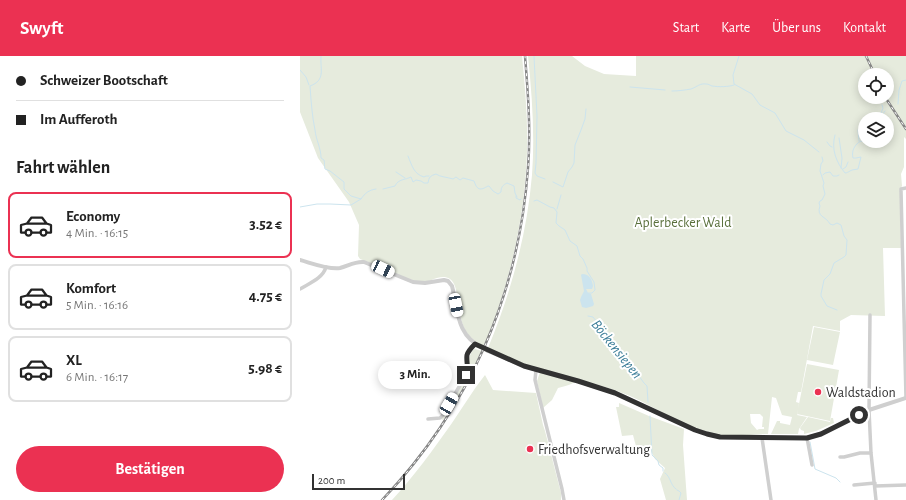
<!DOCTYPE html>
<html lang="de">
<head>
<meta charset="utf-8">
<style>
  :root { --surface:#fff; --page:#f2f2f2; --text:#222; --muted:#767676; --line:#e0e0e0; --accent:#eb3152 }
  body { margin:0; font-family:"Alegreya Sans",sans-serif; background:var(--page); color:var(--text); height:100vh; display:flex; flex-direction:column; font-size:15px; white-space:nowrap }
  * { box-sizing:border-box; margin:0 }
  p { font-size:13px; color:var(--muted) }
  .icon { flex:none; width:22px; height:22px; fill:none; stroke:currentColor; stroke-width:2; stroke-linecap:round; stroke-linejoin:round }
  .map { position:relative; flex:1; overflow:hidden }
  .drawer { display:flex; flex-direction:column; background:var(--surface); width:300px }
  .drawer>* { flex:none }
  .top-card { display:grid; align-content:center; height:88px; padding:0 16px; background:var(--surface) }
  .tools { position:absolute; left:558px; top:12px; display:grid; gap:8px }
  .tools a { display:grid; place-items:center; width:36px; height:36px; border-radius:50%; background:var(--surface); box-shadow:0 2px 10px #0003; font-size:20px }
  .scale { position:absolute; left:12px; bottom:10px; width:93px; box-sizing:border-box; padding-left:4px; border:2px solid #323232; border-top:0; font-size:11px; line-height:14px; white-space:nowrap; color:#323232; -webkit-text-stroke:3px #fff; paint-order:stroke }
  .end { position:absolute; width:18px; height:18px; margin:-9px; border:5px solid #323232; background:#fff; box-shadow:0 0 0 2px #fff }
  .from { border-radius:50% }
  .bubble { position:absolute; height:28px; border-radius:14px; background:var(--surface); box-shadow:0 2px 10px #0003; font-size:13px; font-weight:600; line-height:28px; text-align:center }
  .car { position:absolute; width:12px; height:24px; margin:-12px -6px; border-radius:5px; box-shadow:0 0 3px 1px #0007; background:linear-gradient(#fff 24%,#345 0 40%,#fff 0 76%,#345 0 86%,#fff 0) }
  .top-card b { display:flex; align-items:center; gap:14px; height:38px; font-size:15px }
  .top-card b+b { border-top:1px solid var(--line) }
  .top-card i { width:10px; height:10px; background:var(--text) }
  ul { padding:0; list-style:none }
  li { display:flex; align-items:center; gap:12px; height:66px; margin:0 8px 6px; padding:0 8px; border:2px solid var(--line); border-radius:8px }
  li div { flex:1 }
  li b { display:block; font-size:15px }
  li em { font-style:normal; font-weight:600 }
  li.selected { border-color:var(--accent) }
  li>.icon { width:36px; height:36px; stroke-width:1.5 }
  h2 { padding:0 16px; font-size:18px; line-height:48px }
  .primary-button { display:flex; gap:8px; margin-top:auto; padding:8px 16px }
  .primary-button a { flex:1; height:46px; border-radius:24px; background:var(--accent); color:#fff; font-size:16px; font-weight:600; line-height:46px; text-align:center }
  header { display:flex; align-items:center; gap:24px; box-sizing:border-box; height:56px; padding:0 20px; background:var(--accent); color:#fff }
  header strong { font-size:19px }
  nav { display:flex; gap:22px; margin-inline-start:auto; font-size:14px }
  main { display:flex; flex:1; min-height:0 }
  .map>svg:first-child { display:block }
</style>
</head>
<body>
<header>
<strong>Swyft</strong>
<nav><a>Start</a><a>Karte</a><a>Über uns</a><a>Kontakt</a></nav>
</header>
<main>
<section class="drawer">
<div class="top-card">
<b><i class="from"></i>Schweizer Bootschaft</b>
<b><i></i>Im Aufferoth</b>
</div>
<h2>Fahrt wählen</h2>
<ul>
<li class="selected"><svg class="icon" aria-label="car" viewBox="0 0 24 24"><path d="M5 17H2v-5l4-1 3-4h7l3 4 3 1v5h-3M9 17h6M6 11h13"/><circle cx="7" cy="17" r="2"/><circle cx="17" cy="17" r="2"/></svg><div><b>Economy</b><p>4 Min. · 16:15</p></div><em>3.52 €</em></li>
<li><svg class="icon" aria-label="car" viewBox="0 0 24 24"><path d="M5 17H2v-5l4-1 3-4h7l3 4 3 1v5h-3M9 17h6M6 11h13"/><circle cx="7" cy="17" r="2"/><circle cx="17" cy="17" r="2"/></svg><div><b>Komfort</b><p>5 Min. · 16:16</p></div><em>4.75 €</em></li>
<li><svg class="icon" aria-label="car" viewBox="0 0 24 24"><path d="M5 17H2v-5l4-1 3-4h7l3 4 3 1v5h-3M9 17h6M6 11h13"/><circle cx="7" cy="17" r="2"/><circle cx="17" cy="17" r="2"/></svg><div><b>XL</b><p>6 Min. · 16:17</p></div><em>5.98 €</em></li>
</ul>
<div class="primary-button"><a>Bestätigen</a></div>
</section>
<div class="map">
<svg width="606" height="444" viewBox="0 0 606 444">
  <rect width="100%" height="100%" fill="#fff"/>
  <path fill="#e6ebdd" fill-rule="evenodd" d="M 0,0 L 222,0 C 225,31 228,63 227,95 C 225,162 210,228 184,290 C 160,279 161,262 157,239 C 156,233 155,227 150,223 C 141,217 131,226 123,226 C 102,224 80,209 60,203 L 58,200 L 59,169 L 49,146 L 18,102 L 0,56 Z
    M 228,0 L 272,0 L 285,10 L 304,18 L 336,20 L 336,0 L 606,0 L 606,83 L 604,81 L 604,111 L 601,118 L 602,130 L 600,133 L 601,192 L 583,192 L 585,260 L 551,259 L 540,265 L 540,275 L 513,270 L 501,336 L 498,336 L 496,346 L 499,347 L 497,359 L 507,361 L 499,373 L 498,378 L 471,378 L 477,365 L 480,365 L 480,367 L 490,369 L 492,361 L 482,359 L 476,342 L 472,341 L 468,378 C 453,378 437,381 422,380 C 392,377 358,352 330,340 C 313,333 295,328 278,323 C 272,329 266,330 258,332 L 252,344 L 243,352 L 237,325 L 241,313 L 216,305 L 188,292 C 211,237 227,178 232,119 C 235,79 232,39 228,0 ZM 565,19 L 587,19 L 587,41 L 565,41 ZM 565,63 L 587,63 L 587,85 L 565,85 ZM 450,358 L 460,358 L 463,361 L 462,371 L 464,371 L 464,373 L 459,373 L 457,374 L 451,367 Z
    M 514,271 L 540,276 L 533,309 L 507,304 Z
    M 175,293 L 182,295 C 171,319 158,342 143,364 L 141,363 L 168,315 C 170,307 167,302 173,294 Z
    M 507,308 L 539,314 L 530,365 L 497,358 Z
    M 185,319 L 193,334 L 236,337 L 243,369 L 245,375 L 261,437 L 261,444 L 92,444 C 114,420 133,394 152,367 C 163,351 173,334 185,319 Z
    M 319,347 L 349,360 L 384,373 L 383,389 L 387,444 L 366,444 L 360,423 L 365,412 L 355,403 L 350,393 L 337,394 L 333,379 L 322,380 L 316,351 L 319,351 Z
    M 508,361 L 530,366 L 531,362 L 533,362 L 534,367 L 516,375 L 504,378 L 504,375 L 501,374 L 500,372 Z"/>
  <path fill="#cce4ee" d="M 282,218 C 290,218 292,224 293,230 L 292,233 L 286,233 L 288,237 L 291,238 L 294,248 L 293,250 L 286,252 L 282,251 L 280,244 L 281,241 L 284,235 L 281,219 Z"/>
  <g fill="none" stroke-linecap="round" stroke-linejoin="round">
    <path stroke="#cce4ee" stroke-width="1" d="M 21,0 C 20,14 26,24 10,30 C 11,44 12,60 15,74 C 16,84 21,92 21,102 L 24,104 C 25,107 24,110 25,113 L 30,115 L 44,126 L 44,133 L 51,140 L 61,143 C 65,137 69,134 76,133
      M 234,0 L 237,60 L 236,107 L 235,117 L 237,120 L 245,123
      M 439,0 L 433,19 L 434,28 L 452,38 L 460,49 L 475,57 L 486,75 L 504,84 L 519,96
      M 0,14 L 6,21 L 9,29
      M 330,31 L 365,34
      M 372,35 C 379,35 385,34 391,33 C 397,31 400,27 406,28 C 409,28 409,29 412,30 C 418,31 429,31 434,29
      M 581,41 L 582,45
      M 598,48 L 599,34 L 602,25 L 606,24
      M 581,61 L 580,60 L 583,52 L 582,49
      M 581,63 L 582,59 L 585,55
      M 558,74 L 559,85
      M 535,79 C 531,93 536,106 545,117 C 547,117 548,116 550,115 C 553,113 555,114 558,113 L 561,101 L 556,102 L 553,102 C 551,95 555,88 561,85 C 567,86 571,89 576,85
      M 539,82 L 542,102 L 541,112
      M 527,86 L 530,90 L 532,91
      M 108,100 C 112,110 114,118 124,121 L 126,120 L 129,120
      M 522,101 L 523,105 L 521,108 L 520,115 L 524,127 L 523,130 L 525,138 L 522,144 L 520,145 L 519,147 L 520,150 C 516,161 526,160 530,168 L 533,169 L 537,167 L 541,169 L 544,180 L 547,184 L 546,199 L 544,201 L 534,207 L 530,218 L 524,224 L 521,238 L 521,240 L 527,250 L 537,254
      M 543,113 L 546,111 L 548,106
      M 96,116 L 105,122
      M 523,119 L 525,117 L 530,116 L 533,120 L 537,120 L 539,119
      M 253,126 L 263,131 L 268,116 L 272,111 L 274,107 L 275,89 L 281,74 L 285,63 L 286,53
      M 83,133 L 95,130 C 98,123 105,124 111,121 L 113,126 L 116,124 L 121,125 L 124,127 L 128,127 C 129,121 130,120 136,118 C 140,121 147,121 153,123 L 156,121 L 160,124 L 163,122 L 174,125 C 177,134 180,135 188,130 L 189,130 L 193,135 L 198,138 L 201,136 C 201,131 203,129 207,127 L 214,130 L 215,137 L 217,141
      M 216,140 L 216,142 L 220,144 L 221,143
      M 234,145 L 237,144 L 250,151 L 254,152 L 257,156 L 256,167 L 259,170 L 265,174 L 270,185 L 277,190 L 280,200 L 283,203 L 287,212 L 287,215 L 294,226 L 295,234 L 292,237 L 288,237
      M 0,151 L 17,148 L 30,148 L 51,149 L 61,143
      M 257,153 L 261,139
      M 288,260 L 293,261 L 326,302 L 344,327 L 347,330 L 348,346
      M 350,360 L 352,399 L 358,405 L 359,409 L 363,412 L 363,415
      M 510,386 L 515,413 L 536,422 L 540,426
      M 365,417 C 371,421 370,429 376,433
      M 377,434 L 379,435 L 381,437 L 379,444"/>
    <path stroke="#cfcfcf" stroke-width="3.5" d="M 0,233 C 10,227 23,222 26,211
      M 570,259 L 569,354 L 571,397 L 576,444
      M 236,314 L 235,324 L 262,433 L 264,444
      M 606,342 L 601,134 L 601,133 L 606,132
      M 128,363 L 140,362 L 142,360 L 166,319 C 169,310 166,306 167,299 C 168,295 172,291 175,288
      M 462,382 L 471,444
      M 507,382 L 512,409
      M 540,401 L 544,401 L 560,397 L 571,397
      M 554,429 L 575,427
      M 575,430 L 606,429"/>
    <path stroke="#cfcfcf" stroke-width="4" d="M 0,204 C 11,207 29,214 40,212 C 48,210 55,205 64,206 L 113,226 L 125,227 L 144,224 L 148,225 L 152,230 C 158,254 156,280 183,292
      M 188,295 L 224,310 L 278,325 L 315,337 L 395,374 L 420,381 L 507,382 L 521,378 L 569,354 L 606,342"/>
    <g stroke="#878787" stroke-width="2.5">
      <path id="rail" d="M 566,0 L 575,19
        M 585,41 L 606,73
        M 82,444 C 169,353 219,238 228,112 C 231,75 228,37 225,0"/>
    </g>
    <use href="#rail" stroke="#fff" stroke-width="1" stroke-dasharray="3" stroke-linecap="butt"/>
    <path stroke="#cfcfcf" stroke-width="4" d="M 183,292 L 188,295"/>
  </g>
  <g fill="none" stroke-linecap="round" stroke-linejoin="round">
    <path stroke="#323232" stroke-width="5" d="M 166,319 C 169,310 166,306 167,299 C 168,295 172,291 175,288 L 224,310 L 278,325 L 315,337 L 395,374 L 407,378 L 420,381 L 507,382 L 521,378 L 559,359"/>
  </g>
  <g fill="#eb3152" stroke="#fff" stroke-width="1.5">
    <circle cx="518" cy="336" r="4"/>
    <circle cx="230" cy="393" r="4"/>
  </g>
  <g text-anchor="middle" stroke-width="4" stroke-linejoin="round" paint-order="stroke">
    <g font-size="14" fill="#5a703c" stroke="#fff">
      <text x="383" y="171">Aplerbecker Wald</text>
    </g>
    <g font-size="14" fill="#323232" stroke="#fff" text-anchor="start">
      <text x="526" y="341">Waldstadion</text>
      <text x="238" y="398">Friedhofsverwaltung</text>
    </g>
    <g font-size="15" font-style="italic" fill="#3b7d98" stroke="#fff">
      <text transform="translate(317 293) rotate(51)" y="5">Böckensiepen</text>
    </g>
  </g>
</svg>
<div class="tools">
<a><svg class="icon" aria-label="locate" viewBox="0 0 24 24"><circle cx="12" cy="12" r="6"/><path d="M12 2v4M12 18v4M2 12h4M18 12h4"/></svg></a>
<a><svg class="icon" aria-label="layers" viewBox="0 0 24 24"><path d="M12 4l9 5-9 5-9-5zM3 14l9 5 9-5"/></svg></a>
</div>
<div class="scale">200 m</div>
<i class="end from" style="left:559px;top:359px"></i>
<i class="end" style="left:166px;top:319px"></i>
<div class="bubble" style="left:78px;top:305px;width:74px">3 Min.</div>
<i class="car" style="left:83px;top:213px;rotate:115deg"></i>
<i class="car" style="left:156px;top:249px;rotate:169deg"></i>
<i class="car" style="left:149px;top:348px;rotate:30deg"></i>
</div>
</main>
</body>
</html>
